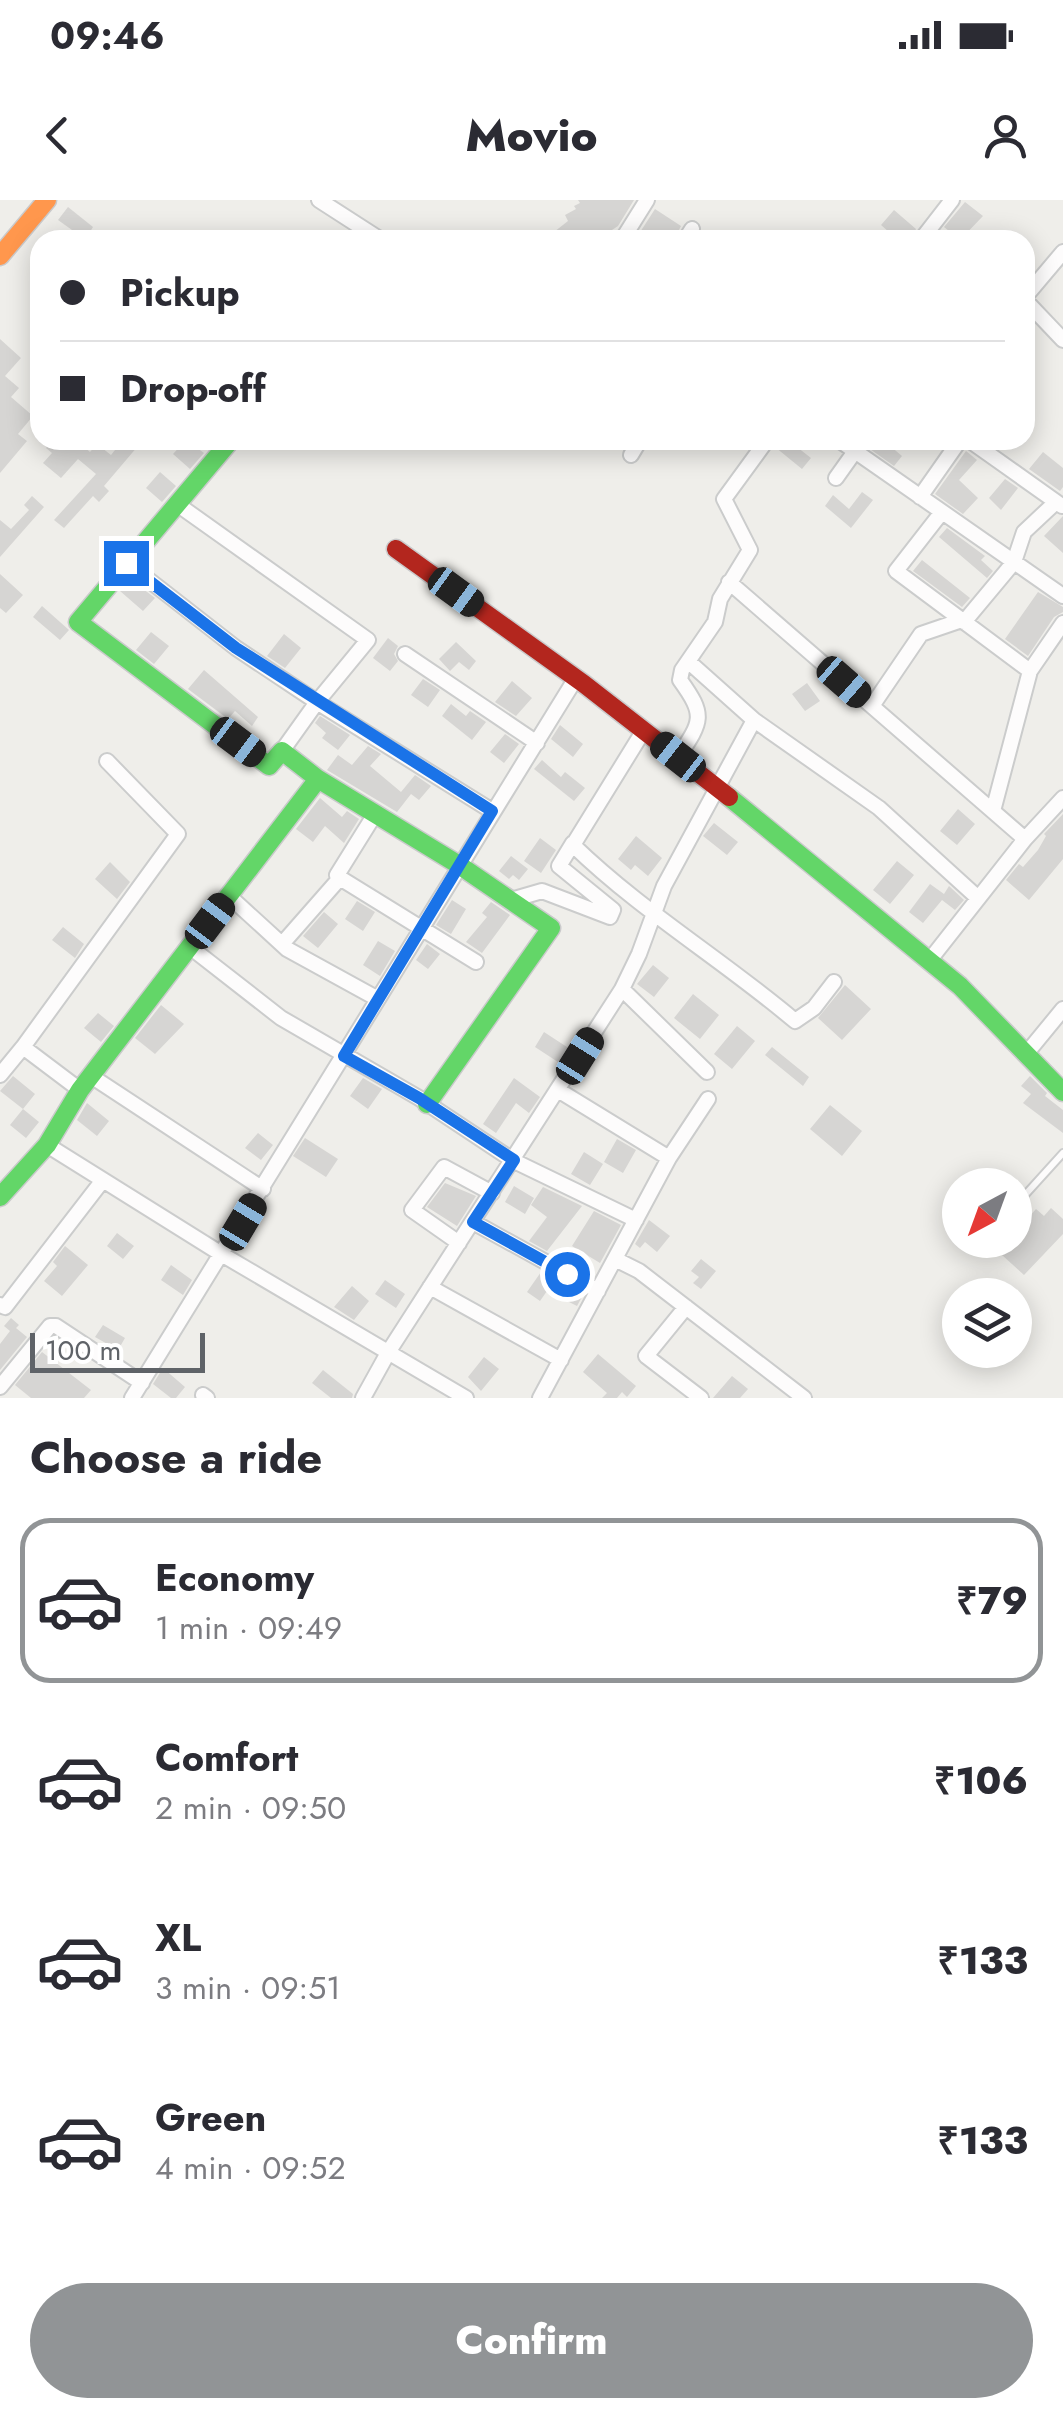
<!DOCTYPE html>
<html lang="en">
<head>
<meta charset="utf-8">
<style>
  :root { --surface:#fff; --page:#f2f2f3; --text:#2b2b33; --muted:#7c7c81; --line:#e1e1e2; --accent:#919496 }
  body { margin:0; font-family:Jost,sans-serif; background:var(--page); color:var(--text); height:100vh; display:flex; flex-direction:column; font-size:38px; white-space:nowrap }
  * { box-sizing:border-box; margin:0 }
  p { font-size:32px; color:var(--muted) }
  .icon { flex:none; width:55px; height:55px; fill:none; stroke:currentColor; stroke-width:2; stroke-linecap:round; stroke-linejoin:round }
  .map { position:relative; height:1198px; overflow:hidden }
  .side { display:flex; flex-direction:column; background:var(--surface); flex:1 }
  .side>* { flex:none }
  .banner { position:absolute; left:30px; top:30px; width:1005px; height:220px; border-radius:30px; box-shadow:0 5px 25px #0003; display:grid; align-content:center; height:220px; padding:0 30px; background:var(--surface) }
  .needle { width:65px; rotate:221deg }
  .controls { position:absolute; left:942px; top:968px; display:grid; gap:20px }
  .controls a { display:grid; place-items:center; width:90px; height:90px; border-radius:50%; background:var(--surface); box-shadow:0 5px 25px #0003; font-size:50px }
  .scale { position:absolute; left:30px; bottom:25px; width:175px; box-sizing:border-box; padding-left:10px; border:5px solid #5f6368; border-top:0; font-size:28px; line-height:35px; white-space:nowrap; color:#5f6368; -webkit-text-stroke:8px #fff; paint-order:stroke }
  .end { position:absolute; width:45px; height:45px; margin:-22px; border:12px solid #1a73e8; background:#fff; box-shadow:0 0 0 5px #fff }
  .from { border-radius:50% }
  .car { position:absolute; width:30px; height:60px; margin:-30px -15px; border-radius:12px; box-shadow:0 0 8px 2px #0007; background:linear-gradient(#222 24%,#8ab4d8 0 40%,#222 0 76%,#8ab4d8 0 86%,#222 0) }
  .banner b { display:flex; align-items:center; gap:35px; height:95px; font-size:38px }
  .banner b+b { border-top:2px solid var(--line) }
  .banner i { width:25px; height:25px; background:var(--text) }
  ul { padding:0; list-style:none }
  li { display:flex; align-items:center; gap:30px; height:165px; margin:0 20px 15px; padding:0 10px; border:5px solid transparent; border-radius:30px }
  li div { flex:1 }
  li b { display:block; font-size:38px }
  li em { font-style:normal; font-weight:800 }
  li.on { border-color:var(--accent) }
  li>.icon { width:90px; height:90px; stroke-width:1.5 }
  h2 { padding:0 30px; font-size:45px; line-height:120px }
  .primary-button { display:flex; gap:20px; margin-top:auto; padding:20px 30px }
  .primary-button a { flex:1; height:115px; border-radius:60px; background:var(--accent); color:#fff; font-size:40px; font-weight:800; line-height:115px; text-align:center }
  .status { display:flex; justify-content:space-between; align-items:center; height:70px; padding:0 50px; background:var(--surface); direction:ltr }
  .status svg { height:28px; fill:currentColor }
  header { display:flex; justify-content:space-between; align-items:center; height:130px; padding:0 30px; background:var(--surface); font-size:45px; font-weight:800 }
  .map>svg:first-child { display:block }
</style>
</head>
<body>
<div class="status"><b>09:46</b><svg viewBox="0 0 49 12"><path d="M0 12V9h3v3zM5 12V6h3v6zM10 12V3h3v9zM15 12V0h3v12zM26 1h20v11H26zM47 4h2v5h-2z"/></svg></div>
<header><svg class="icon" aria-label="back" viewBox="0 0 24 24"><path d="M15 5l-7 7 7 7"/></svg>Movio<svg class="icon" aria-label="person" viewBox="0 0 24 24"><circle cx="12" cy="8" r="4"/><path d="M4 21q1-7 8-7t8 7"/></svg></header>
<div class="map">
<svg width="1063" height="1198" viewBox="0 0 1063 1198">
  <rect width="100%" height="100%" fill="#efeeea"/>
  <path fill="#d6d5d3" d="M 578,0 L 634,0 L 618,26 L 612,30 L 612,40 L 558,40 L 554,32 L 568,21 L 565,15 L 576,9 L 574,6 L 580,3 Z
    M 965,2 L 983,16 L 960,40 L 944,27 Z
    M 68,7 L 93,27 L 85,40 L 65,40 L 72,30 L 58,20 Z
    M 655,9 L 681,26 L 674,40 L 635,40 Z
    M 894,10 L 916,29 L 911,40 L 898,40 L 881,25 Z
    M 0,139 L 21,158 L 5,176 L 19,188 L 11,197 L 33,216 L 18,234 L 27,241 L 0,273 Z
    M 53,240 L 76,240 L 90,252 L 97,244 L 111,255 L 123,240 L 131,240 L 138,246 L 104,286 L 109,291 L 99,302 L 93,296 L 64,328 L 54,320 L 96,274 L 78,259 L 61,278 L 43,263 L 52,253 L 46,248 Z
    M 186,240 L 204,253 L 190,269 L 173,254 Z
    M 778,240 L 788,240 L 811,258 L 802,269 L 775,247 Z
    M 883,240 L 902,256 L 894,266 L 870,249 L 874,240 Z
    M 966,251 L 977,260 L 959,280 L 978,298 L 963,314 L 935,294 Z
    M 1043,252 L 1063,268 L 1063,287 L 1060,291 L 1029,269 Z
    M 160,272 L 176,286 L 162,302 L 146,288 Z
    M 1005,279 L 1018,288 L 1001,310 L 989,298 Z
    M 862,292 L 873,300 L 851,328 L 825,306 L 833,295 L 849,309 Z
    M 32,296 L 44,307 L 0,357 L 0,320 L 11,329 L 29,310 L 24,305 Z
    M 1063,316 L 1063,353 L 1044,336 Z
    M 947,328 L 985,356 L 981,360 L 993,371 L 987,378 L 939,337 Z
    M 922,360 L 970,398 L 962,407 L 913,371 Z
    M 0,374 L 23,395 L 6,413 L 0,408 Z
    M 130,379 L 155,398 L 143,411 L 120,391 Z
    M 1038,392 L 1063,407 L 1063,412 L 1054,417 L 1028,456 L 1005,439 Z
    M 42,406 L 69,430 L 60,440 L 33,417 Z
    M 151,432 L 169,446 L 154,464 L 136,450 Z
    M 284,434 L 301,448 L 285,468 L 267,456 Z
    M 388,438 L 398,446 L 394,454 L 398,461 L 390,471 L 373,458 Z
    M 456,442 L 476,461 L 469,470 L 459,462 L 450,471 L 439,459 Z
    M 204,470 L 258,517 L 252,526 L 235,511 L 228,519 L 188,489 Z
    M 423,479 L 440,490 L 428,507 L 411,495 Z
    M 512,481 L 532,498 L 516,516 L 495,502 Z
    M 807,483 L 820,501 L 805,511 L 792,494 Z
    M 451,504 L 466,516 L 470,511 L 486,522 L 472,540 L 442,516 Z
    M 320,516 L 350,535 L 338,550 L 322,538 L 326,533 L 315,523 Z
    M 560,525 L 583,544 L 573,557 L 551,539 Z
    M 505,534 L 519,544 L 504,563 L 490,552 Z
    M 368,546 L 381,554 L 370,566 L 401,592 L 415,575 L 431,586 L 419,600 L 411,594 L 397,612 L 327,570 L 338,555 L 352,565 Z
    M 542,560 L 561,577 L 565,572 L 585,588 L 574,601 L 534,569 Z
    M 320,598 L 342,617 L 347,611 L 359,619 L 344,643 L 325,626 L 313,642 L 296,629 Z
    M 958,609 L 975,624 L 957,645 L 940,631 Z
    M 1063,614 L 1063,659 L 1029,700 L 1006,680 L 1019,664 L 1023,667 L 1038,650 L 1046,636 L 1044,634 Z
    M 714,623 L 738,642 L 727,655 L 703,636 Z
    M 636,636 L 662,658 L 648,676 L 635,665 L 631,670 L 618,659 Z
    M 540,638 L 556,650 L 541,673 L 524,661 Z
    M 511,656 L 528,669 L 519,680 L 513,675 L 509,679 L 499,671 Z
    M 897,661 L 914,675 L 890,704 L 873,690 Z
    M 110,662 L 130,682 L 117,699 L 95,679 Z
    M 930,684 L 944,694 L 949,686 L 964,700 L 955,710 L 942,700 L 923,723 L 909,712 Z
    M 452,700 L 466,709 L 451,734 L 436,725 Z
    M 357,701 L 375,712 L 363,731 L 345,719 Z
    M 491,702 L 510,715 L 482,753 L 466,742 L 487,717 L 482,713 Z
    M 324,712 L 338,724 L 318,748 L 303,736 Z
    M 63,727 L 84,744 L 75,758 L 52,740 Z
    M 378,741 L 395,751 L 380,776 L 363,765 Z
    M 427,744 L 440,754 L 428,769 L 416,760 Z
    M 653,765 L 669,778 L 654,797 L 637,784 Z
    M 845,785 L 871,809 L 842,840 L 818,818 Z
    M 693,794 L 719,815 L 700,839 L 674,818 Z
    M 161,805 L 184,824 L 155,854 L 135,838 Z
    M 98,813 L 114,826 L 101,842 L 84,828 Z
    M 737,826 L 755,841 L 732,869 L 714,854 Z
    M 544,832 L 570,849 L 561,864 L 535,847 Z
    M 772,847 L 809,877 L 803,886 L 765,855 Z
    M 13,876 L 35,894 L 23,909 L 0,891 Z
    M 1030,876 L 1047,893 L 1045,896 L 1063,910 L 1063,933 L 1023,903 L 1031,894 L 1021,886 Z
    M 363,878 L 382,889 L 368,909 L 350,896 Z
    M 514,878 L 540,897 L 529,913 L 516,903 L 496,933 L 483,924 Z
    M 87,903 L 109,921 L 97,936 L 77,920 Z
    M 830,905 L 862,931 L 842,956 L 810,929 Z
    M 23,909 L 39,922 L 26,938 L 10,925 Z
    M 258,933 L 273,945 L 261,960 L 245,948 Z
    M 305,938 L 338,959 L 326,977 L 293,956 Z
    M 617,939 L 636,950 L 623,973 L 604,962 Z
    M 584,952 L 603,964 L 590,985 L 571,974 Z
    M 445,983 L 476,996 L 457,1026 L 427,1007 Z
    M 514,986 L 534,998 L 525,1014 L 505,1002 Z
    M 543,987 L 582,1006 L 547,1051 L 529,1041 L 547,1017 L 531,1005 Z
    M 1051,1008 L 1063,1019 L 1063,1034 L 1024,1075 L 992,1046 L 997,1040 L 1015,1040 L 1015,1023 L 1021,1017 L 1025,1021 L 1036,1009 L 1044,1016 Z
    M 594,1011 L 621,1025 L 600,1063 L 572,1046 Z
    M 649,1020 L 670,1036 L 657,1052 L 645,1042 L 640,1048 L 635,1044 Z
    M 117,1033 L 134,1046 L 123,1059 L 107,1046 Z
    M 65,1046 L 88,1065 L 62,1096 L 44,1081 L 57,1066 L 53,1062 Z
    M 701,1059 L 716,1071 L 701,1089 L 693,1083 L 699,1077 L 691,1071 Z
    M 171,1065 L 192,1080 L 183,1095 L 161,1080 Z
    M 541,1072 L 583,1095 L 577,1106 L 547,1091 L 540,1101 L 527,1092 Z
    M 385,1080 L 405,1094 L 396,1108 L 375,1094 Z
    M 352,1086 L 369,1101 L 354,1120 L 334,1107 Z
    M 11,1118 L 19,1125 L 16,1128 L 27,1137 L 0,1170 L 0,1144 L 10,1131 L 4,1126 Z
    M 103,1125 L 125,1138 L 118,1150 L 95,1137 Z
    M 42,1152 L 91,1190 L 84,1198 L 31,1198 L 15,1185 Z
    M 598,1154 L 636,1186 L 627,1197 L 622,1192 L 617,1198 L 602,1198 L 607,1193 L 583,1172 Z
    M 484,1157 L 499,1169 L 481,1191 L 468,1177 Z
    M 163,1168 L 185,1187 L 176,1198 L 171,1198 L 153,1184 Z
    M 323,1170 L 353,1194 L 352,1198 L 331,1198 L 312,1183 Z
    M 732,1176 L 748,1189 L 740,1198 L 713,1198 Z"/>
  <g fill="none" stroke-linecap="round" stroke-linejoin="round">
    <g stroke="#cbcccc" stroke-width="10">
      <path id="lane" d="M 1015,1006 L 1063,953"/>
    </g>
    <g stroke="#cbcccc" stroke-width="18">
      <path id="street" d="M 319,0 L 381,40
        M 622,40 L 647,0
        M 685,40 L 692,29
        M 921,40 L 952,0
        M 1025,97 L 1063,52
        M 1025,100 L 1063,140
        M 839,240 L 1063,396
        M 969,240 L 1062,306
        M 631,255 L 640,240
        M 836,278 L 863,240
        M 920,297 L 960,240
        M 177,304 L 368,440 L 317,502 L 492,611
        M 942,312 L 896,371 L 1030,471 L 1063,423
        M 127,363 L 236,448 L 317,502 L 282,551
        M 729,382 L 1025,639
        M 964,422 L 1014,362 L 1024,332 L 1056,302
        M 405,454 L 537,543
        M 689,462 L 754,520 L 879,608 L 978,698
        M 872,506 L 921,434 L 962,420
        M 644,530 L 573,645 C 641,711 723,760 795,821 L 814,808 L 834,782
        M 678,557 C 702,521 706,516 680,480 L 682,470 L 715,422 L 720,399 L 750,350 L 724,299 L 767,240
        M 993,611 L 1030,471
        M 340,678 L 476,762
        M 229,696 L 287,749 L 378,799
        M 511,700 L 542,691 L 610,717 L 613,710 L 559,666 L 573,643
        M 282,744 L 340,678 L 337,675 L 375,614
        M 190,747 L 281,818 L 419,898 L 514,961 L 636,1020
        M 929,761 L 1025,639 L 1063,598
        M 622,789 L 707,872
        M 23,847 L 178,634 L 107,561
        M 1026,854 L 1063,809
        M 0,875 L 23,847 L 80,890
        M 91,876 L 263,989
        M 47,945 L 223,1055 L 466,1198
        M 669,958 L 708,899
        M 473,1022 L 598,1091
        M 459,1043 L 412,1010 L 444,967 L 492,993
        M 615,1059 L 639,1071 L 804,1198
        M 430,1087 L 561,1160
        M 0,1105 L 5,1107 L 103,980
        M 686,1107 L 646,1156 L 701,1198
        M 0,1187 L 50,1126 L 56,1126 L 142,1183
        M 203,1195 L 207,1198
        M 132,1198 L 576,478
        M 363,1198 L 389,1151 L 622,789 L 639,754 L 664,686 L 754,520
        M 540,1198 L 669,958 L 558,890"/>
    </g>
    <g stroke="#cacacb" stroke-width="21">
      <path id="fast" d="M 231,240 L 78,422 L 269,566 L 282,551 L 318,579 L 459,665 L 551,728 L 427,904
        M 729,597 L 960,786 L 1063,892
        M 0,997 L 47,945 L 80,890 L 318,579"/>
    </g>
    <g stroke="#cacacb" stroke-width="21">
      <path id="slow" d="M 0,56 L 47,0"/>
    </g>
    <g stroke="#cacacb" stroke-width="21">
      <path id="jam" d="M 396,349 L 584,484 L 729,597"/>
    </g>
    <use href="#lane" stroke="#fdfcfc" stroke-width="6"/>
    <use href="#street" stroke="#fdfcfc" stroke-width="14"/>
    <use href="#fast" stroke="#63d668" stroke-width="18"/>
    <use href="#slow" stroke="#ff974d" stroke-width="18"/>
    <use href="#jam" stroke="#b3261e" stroke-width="18"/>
  </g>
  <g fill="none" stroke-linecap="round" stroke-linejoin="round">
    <path stroke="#1a73e8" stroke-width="12" d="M 126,363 L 236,448 L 492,611 L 344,856 L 419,898 L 514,960 L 473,1022 L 567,1074"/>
  </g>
</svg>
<div class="controls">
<a><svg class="needle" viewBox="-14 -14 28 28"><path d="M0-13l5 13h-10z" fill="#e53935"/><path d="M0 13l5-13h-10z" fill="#7c7c81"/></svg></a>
<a><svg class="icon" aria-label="layers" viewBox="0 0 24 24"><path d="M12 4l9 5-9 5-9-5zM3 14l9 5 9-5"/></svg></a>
</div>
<div class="scale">100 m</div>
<i class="end from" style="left:567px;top:1074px"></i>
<i class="end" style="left:126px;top:363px"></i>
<i class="car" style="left:456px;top:392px;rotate:126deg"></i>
<i class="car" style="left:844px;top:482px;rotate:131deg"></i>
<i class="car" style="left:238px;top:542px;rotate:127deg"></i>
<i class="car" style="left:678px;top:557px;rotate:308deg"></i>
<i class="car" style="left:210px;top:721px;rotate:37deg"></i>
<i class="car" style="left:580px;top:856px;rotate:32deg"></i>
<i class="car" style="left:243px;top:1022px;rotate:31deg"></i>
<div class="banner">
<b><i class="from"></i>Pickup</b>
<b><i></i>Drop-off</b>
</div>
</div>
<section class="side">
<h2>Choose a ride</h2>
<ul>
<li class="on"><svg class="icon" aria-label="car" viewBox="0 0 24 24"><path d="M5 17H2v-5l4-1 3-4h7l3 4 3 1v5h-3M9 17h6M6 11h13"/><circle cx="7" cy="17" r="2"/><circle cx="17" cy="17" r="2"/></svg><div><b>Economy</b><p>1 min · 09:49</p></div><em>₹79</em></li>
<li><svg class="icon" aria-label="car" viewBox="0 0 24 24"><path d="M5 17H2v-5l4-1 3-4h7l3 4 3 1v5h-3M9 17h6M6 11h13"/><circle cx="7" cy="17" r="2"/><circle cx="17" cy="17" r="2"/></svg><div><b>Comfort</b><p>2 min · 09:50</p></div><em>₹106</em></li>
<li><svg class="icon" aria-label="car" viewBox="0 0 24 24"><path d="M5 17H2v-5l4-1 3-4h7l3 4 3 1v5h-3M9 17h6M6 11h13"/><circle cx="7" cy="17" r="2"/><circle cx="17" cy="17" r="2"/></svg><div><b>XL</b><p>3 min · 09:51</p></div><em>₹133</em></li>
<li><svg class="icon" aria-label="car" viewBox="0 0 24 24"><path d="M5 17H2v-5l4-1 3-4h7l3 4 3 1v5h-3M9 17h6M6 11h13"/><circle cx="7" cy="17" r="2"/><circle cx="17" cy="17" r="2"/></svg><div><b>Green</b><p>4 min · 09:52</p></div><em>₹133</em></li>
</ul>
<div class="primary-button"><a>Confirm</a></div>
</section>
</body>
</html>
